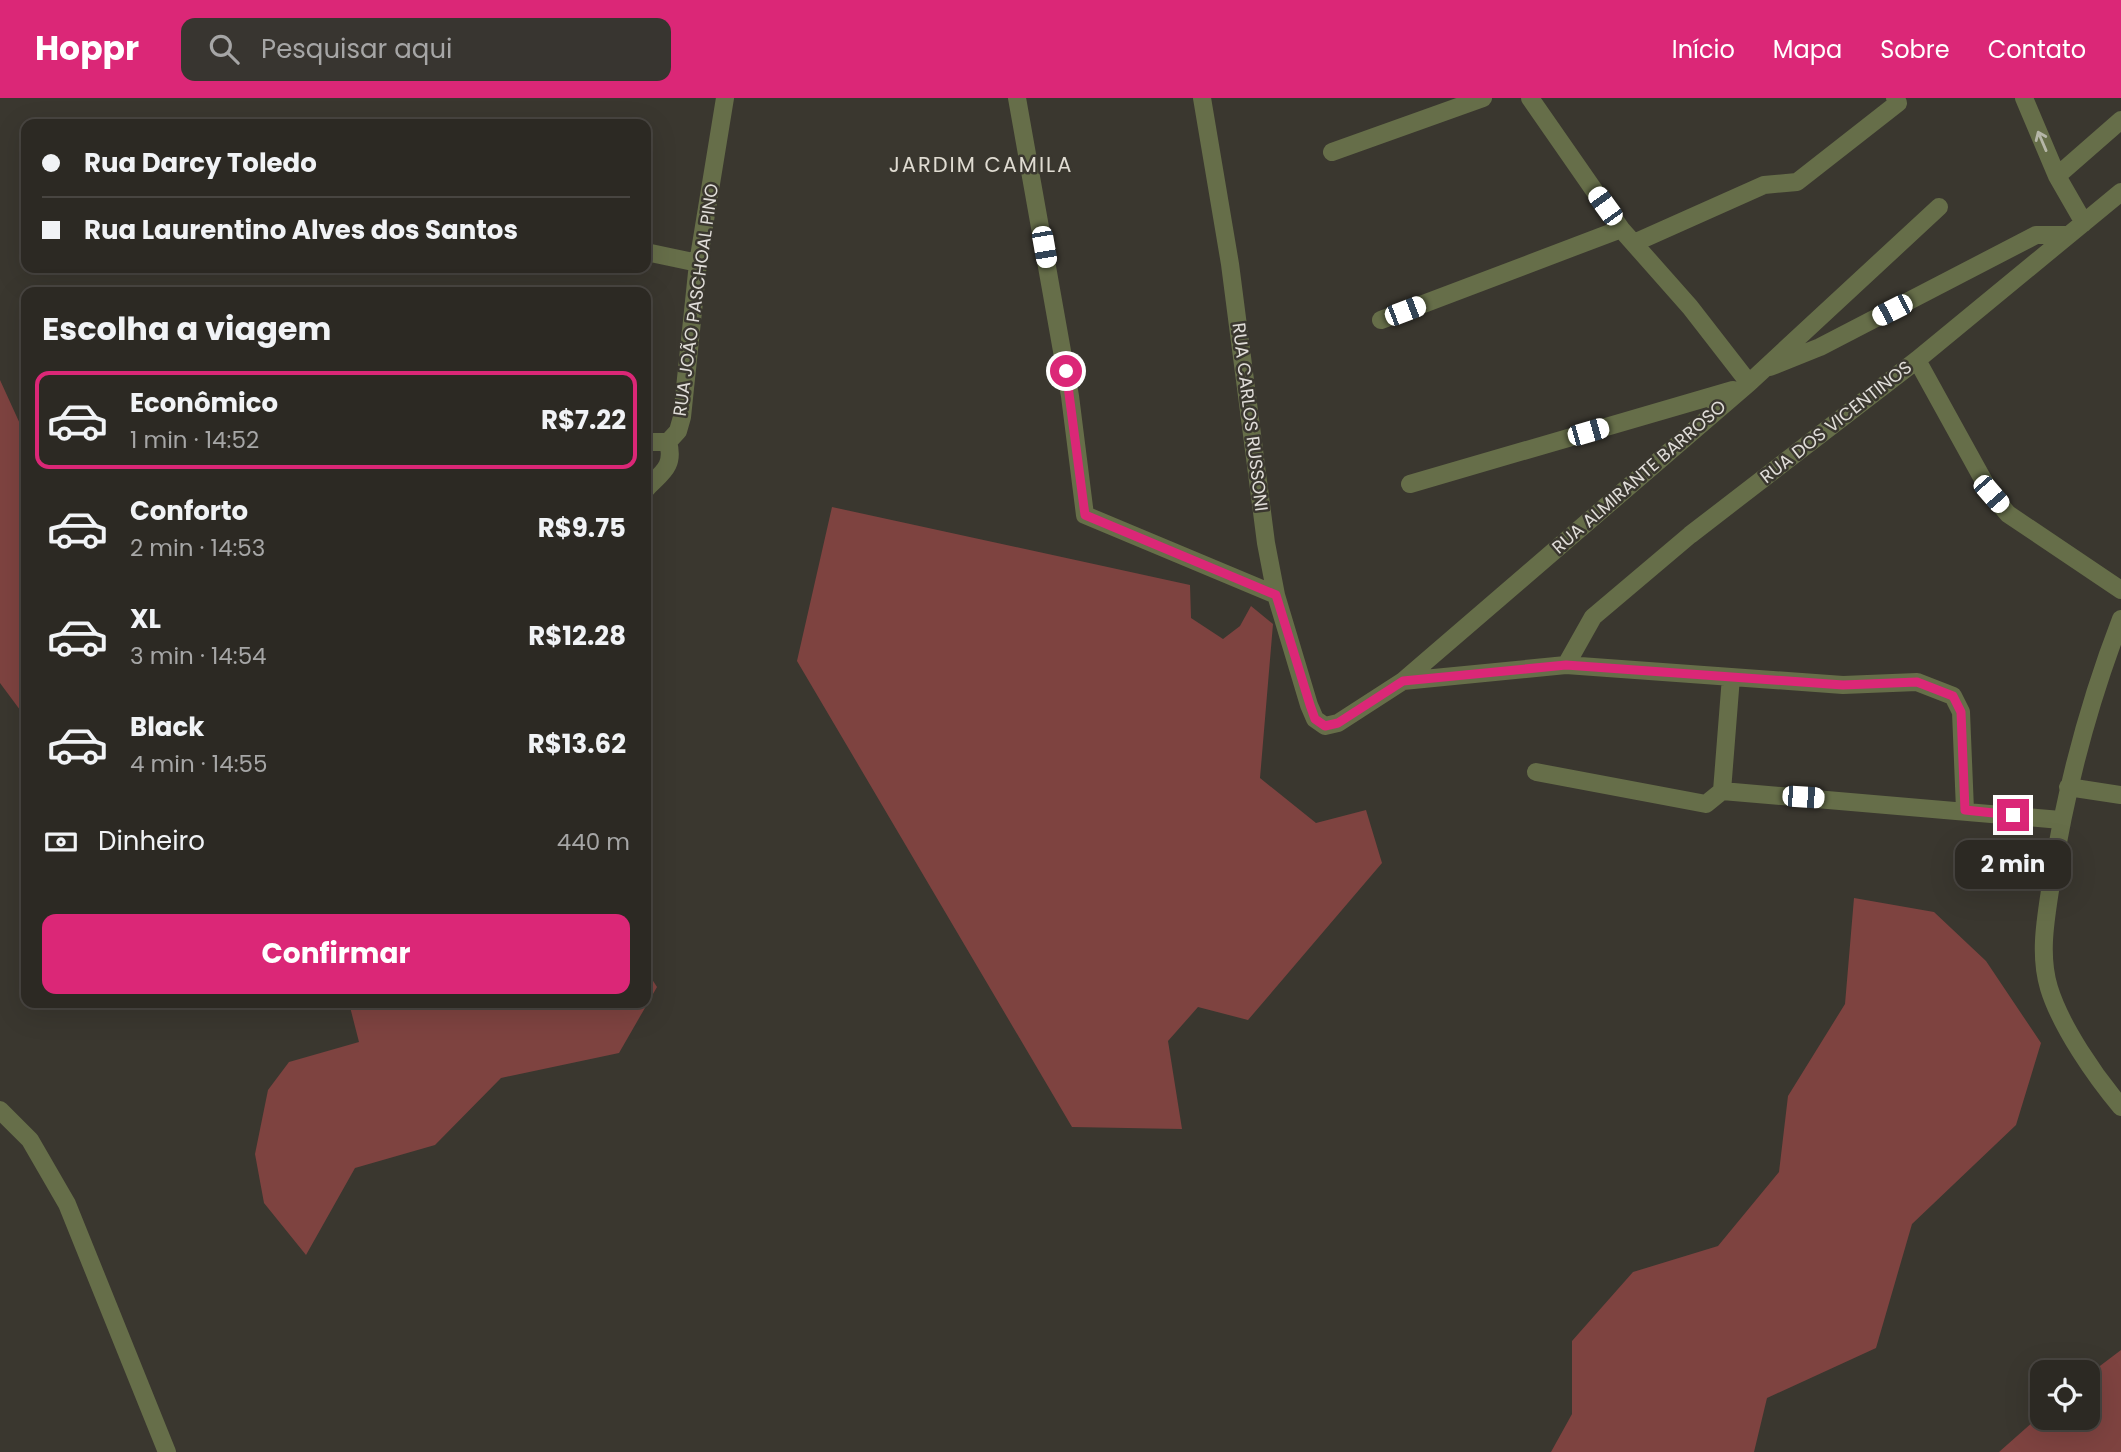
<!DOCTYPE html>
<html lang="pt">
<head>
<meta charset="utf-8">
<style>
  :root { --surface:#2c2923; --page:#383530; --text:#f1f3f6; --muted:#a6a6a6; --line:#484541; --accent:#db2777 }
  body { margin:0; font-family:Poppins,sans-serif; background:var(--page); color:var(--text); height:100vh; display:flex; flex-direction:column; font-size:26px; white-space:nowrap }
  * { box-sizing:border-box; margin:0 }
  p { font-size:23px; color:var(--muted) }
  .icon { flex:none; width:38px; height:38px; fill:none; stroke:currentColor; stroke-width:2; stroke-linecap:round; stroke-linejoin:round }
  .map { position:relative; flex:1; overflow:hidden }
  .panel { position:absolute; left:21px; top:189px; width:630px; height:721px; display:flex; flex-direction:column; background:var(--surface); border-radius:14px; box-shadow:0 7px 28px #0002,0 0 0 2px var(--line) }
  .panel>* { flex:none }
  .guide { position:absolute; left:21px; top:21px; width:630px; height:154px; border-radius:14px; box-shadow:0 7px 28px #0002,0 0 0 2px var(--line); display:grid; align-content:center; height:154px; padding:0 21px; background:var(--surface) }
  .fabs { position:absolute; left:2030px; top:1262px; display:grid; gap:14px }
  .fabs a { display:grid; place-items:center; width:70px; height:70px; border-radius:14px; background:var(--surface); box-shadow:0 7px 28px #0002,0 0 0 2px var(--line); font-size:35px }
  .end { position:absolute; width:32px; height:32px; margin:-16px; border:9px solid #db2777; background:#fff; box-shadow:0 0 0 4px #fff }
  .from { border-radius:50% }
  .bubble { position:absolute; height:49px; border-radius:14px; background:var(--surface); box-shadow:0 7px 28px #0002,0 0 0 2px var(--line); font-size:23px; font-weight:700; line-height:49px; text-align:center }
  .car { position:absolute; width:21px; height:42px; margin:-21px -10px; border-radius:9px; box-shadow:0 0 5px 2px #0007; background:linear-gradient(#fff 24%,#345 0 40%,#fff 0 76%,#345 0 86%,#fff 0) }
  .guide b { display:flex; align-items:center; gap:24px; height:66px; font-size:26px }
  .guide b+b { border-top:2px solid var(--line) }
  .guide i { width:18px; height:18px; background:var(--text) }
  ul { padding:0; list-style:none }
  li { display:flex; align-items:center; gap:21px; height:98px; margin:0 14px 10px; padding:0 7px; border:4px solid transparent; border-radius:14px }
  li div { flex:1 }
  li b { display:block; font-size:26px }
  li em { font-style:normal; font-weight:700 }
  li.selected { border-color:var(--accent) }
  li>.icon { width:63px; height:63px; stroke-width:1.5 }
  h2 { padding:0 21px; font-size:32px; line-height:84px }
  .pay { display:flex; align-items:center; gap:18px; height:77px; padding:0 21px; font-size:26px }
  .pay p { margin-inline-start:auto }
  .action { display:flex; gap:14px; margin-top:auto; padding:14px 21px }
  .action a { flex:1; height:80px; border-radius:14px; background:var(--accent); color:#fff; font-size:28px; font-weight:700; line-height:80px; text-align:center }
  header { display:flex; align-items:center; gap:42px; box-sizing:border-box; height:98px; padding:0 35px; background:var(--accent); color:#fff }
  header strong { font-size:33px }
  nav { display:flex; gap:38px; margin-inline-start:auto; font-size:24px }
  .search { width:490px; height:63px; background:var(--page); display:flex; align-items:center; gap:18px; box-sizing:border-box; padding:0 24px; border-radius:14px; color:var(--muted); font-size:26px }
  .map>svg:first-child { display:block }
</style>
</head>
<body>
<header>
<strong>Hoppr</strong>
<div class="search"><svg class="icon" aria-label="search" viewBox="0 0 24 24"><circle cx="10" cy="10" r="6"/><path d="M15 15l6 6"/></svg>Pesquisar aqui</div>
<nav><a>Início</a><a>Mapa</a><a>Sobre</a><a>Contato</a></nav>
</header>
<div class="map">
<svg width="2121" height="1354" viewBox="0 0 2121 1354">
  <rect width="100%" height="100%" fill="#3a372f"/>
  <path fill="#7e4340" d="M 0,282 L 26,339 L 26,620 L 0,585 Z
    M 832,409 L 1190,487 L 1191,520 L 1223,541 L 1240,528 L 1251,508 L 1273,526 L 1260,680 L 1316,725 L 1366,712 L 1382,765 L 1248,922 L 1198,909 L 1168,943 L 1182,1031 L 1072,1029 L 797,563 Z
    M 1854,800 L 1934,814 L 1986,863 L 2041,945 L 2016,1027 L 1912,1126 L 1876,1250 L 1767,1300 L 1754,1354 L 1551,1354 L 1572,1316 L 1572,1243 L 1633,1174 L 1718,1148 L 1779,1074 L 1788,998 L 1845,906 Z
    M 646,872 L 657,889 L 619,955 L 501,980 L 435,1047 L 355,1070 L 306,1157 L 264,1105 L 255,1056 L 268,992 L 289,964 L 359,944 L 349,905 L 646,905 Z
    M 2121,1252 L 2121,1354 L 1999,1354 L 2042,1316 L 2042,1320 L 2088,1320 L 2088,1277 Z"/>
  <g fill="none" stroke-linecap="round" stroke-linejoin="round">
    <path stroke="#666e49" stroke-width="18" d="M 1017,0 L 1070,298 L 1085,417 L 1276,497
      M 1202,0 L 1230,166 L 1266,445 L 1276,497 L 1309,607 L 1315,621 L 1325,628 L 1338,625 L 1403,583 L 1749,285 L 1939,109
      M 1530,0 L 1621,131 L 1690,209 L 1749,285
      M 2024,0 L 2057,78 L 2084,125
      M 1332,54 L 1483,0
      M 2057,78 L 2121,22
      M 1634,145 L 1764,87 L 1797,84 L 1898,5 L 1895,0
      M 646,154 L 698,165
      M 1381,222 L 1621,131
      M 1917,262 L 1991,396 L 2008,416 L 2121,492
      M 1770,269 L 1820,249 L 2036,137 L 2068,137
      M 646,344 L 668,344
      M 668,344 L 678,333 L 682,319 L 698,165 L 725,0
      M 1410,386 L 1733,292
      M 646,391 C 661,375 675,369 668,344
      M 2121,521 C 2089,604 2066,690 2052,779 C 2047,815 2038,854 2049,890 C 2061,929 2095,978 2121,1009
      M 1566,567 L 1593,519 L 1690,437 L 1917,262 L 2121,94
      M 1403,583 L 1566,567 L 1843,587 L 1917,584 L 1953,598 L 1961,614 L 1965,712
      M 1536,674 L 1706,706 L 1722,693 L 2061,722
      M 2068,689 L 2121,697
      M 1722,693 L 1731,579
      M 0,1012 L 30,1042 L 67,1106 L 167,1354"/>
  </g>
  <defs><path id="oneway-shaft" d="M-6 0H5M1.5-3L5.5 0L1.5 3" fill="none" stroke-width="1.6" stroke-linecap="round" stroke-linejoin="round" transform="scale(1.75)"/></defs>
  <use stroke="#b5b6a7" href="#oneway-shaft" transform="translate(2042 43) rotate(-113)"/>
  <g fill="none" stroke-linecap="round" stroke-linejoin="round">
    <path stroke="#db2777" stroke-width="9" d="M 1066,273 L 1085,417 L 1276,497 L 1310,607 L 1315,621 L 1325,628 L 1338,625 L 1403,583 L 1566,567 L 1843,587 L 1917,584 L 1953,598 L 1961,614 L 1965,712 L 2013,717"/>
  </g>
  <g text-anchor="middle" stroke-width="5" stroke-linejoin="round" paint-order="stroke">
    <g font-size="18" fill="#e0ddd9" stroke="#3a372f">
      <text transform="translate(696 202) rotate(-82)" y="6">RUA JOÃO PASCHOAL PINO</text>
      <text transform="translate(1250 319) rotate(83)" y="6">RUA CARLOS RUSSONI</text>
      <text transform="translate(1836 324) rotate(-38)" y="6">RUA DOS VICENTINOS</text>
      <text transform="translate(1639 379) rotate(-41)" y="6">RUA ALMIRANTE BARROSO</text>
    </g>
    <g font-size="21" letter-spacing="2" fill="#e0dcd2" stroke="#3a372f">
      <text x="981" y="74">JARDIM CAMILA</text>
    </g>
  </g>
</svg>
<div class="fabs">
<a><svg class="icon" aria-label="locate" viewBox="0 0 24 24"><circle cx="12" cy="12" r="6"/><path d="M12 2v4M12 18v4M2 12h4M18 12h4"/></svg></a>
</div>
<i class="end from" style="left:1066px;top:273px"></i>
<i class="end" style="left:2013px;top:717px"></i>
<div class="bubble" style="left:1955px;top:742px;width:116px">2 min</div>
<i class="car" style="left:1605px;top:108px;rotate:324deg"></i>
<i class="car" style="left:1044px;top:149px;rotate:170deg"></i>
<i class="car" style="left:1892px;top:212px;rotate:243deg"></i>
<i class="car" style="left:1405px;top:213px;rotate:69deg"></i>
<i class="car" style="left:1588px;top:334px;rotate:74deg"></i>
<i class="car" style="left:1991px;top:396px;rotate:139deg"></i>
<i class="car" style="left:1803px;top:699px;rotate:94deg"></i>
<div class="guide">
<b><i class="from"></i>Rua Darcy Toledo</b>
<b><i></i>Rua Laurentino Alves dos Santos</b>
</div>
<section class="panel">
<h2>Escolha a viagem</h2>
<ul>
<li class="selected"><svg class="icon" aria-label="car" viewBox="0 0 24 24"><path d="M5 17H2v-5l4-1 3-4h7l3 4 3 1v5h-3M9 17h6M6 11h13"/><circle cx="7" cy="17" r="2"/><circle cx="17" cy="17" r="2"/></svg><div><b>Econômico</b><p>1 min · 14:52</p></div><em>R$7.22</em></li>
<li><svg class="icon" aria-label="car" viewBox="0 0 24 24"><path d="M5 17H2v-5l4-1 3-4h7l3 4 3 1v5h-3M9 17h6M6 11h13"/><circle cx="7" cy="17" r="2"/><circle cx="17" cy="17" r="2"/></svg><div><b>Conforto</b><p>2 min · 14:53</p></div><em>R$9.75</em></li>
<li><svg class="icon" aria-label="car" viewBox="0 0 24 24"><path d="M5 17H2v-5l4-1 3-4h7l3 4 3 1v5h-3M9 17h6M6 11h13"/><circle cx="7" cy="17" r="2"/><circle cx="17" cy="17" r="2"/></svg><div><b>XL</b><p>3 min · 14:54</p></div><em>R$12.28</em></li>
<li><svg class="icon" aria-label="car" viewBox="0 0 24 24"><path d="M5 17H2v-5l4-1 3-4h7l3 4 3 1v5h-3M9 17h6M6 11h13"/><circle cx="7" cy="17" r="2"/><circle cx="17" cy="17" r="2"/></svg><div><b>Black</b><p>4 min · 14:55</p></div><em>R$13.62</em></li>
</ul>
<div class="pay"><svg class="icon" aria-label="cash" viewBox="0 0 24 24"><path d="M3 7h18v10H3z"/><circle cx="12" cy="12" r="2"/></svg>Dinheiro<p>440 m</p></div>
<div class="action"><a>Confirmar</a></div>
</section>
</div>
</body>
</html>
